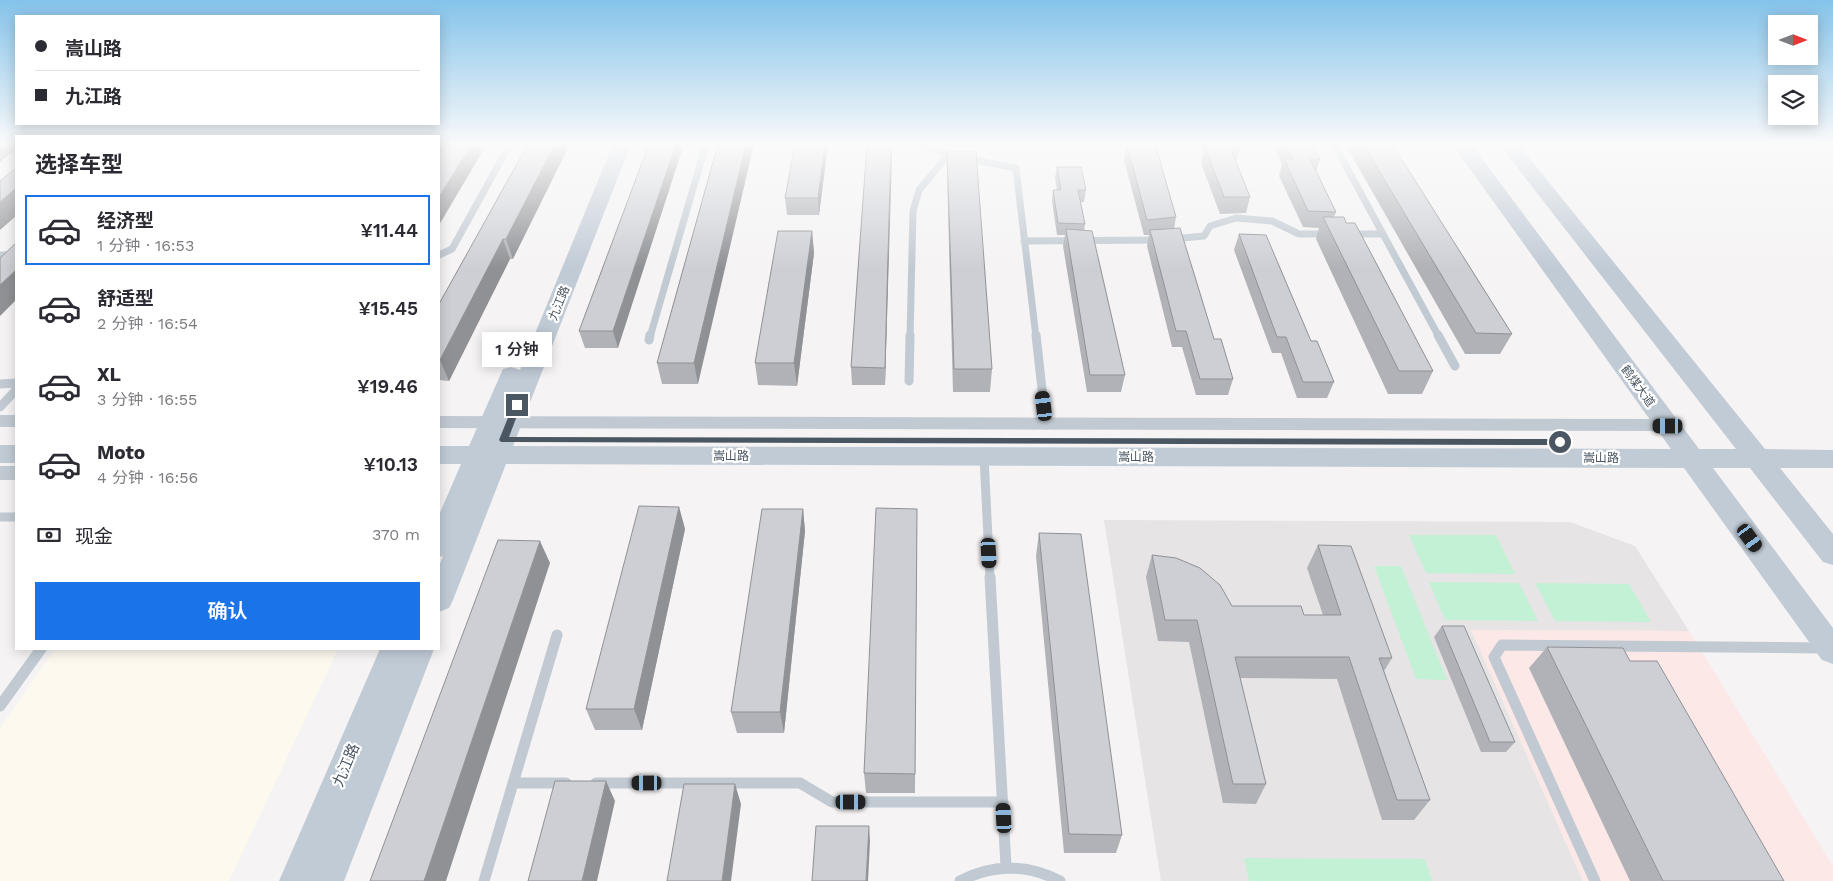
<!DOCTYPE html>
<html lang="zh">
<head>
<meta charset="utf-8">
<style>
  :root { --surface:#fff; --page:#f7f7f7; --text:#2b2b33; --muted:#7c7c81; --line:#e1e1e2; --accent:#1a73e8 }
  body { margin:0; font-family:"Work Sans","Noto Sans SC",sans-serif; background:var(--page); color:var(--text); height:100vh; display:flex; flex-direction:column; font-size:19px; white-space:nowrap }
  * { box-sizing:border-box; margin:0 }
  p { font-size:16px; color:var(--muted) }
  .icon { flex:none; width:28px; height:28px; fill:none; stroke:currentColor; stroke-width:2; stroke-linecap:round; stroke-linejoin:round }
  .map { position:relative; flex:1; overflow:hidden }
  .drawer { position:absolute; left:15px; top:135px; width:425px; height:515px; display:flex; flex-direction:column; background:var(--surface); border-radius:0px; box-shadow:0 2px 12px #0003 }
  .drawer>* { flex:none }
  .hud { position:absolute; left:15px; top:15px; width:425px; height:110px; border-radius:0px; box-shadow:0 2px 12px #0003; display:grid; align-content:center; height:110px; padding:0 20px; background:var(--surface) }
  .needle { width:32px; rotate:90deg }
  .fabs { position:absolute; left:1768px; top:15px; display:grid; gap:10px }
  .fabs a { display:grid; place-items:center; width:50px; height:50px; border-radius:0px; background:var(--surface); box-shadow:0 2px 12px #0003; font-size:25px }
  .end { position:absolute; width:22px; height:22px; margin:-11px; border:6px solid #4a5661; background:#fff; box-shadow:0 0 0 2px #fff }
  .from { border-radius:50% }
  .bubble { position:absolute; height:35px; border-radius:0px; background:var(--surface); box-shadow:0 2px 12px #0003; font-size:16px; font-weight:600; line-height:35px; text-align:center }
  .car { position:absolute; width:15px; height:30px; margin:-15px -8px; border-radius:6px; box-shadow:0 0 4px 1px #0007; background:linear-gradient(#222 24%,#8ab4d8 0 40%,#222 0 76%,#8ab4d8 0 86%,#222 0) }
  .hud b { display:flex; align-items:center; gap:18px; height:48px; font-size:19px }
  .hud b+b { border-top:1px solid var(--line) }
  .hud i { width:12px; height:12px; background:var(--text) }
  ul { padding:0; list-style:none }
  li { display:flex; align-items:center; gap:15px; height:70px; margin:0 10px 8px; padding:0 10px; border:2px solid transparent; border-radius:0px }
  li div { flex:1 }
  li b { display:block; font-size:19px }
  li em { font-style:normal; font-weight:600 }
  li.active { border-color:var(--accent) }
  li>.icon { width:45px; height:45px; stroke-width:1.5 }
  h2 { padding:0 20px; font-size:22px; line-height:60px }
  .pay { display:flex; align-items:center; gap:12px; height:55px; padding:0 20px; font-size:19px }
  .pay p { margin-inline-start:auto }
  .button { display:flex; gap:10px; margin-top:auto; padding:10px 20px }
  .button a { flex:1; height:58px; border-radius:0px; background:var(--accent); color:#fff; font-size:20px; font-weight:600; line-height:58px; text-align:center }
  .map>svg:first-child { display:block }
</style>
</head>
<body>
<div class="map">
<svg width="1833" height="881" viewBox="0 0 1833 881">
  <rect width="100%" height="100%" fill="#f5f3f3"/>
  <path fill="#fdf9ef" d="M 55,649 L 338,649 L 229,881 L 0,881 L 0,728 Z"/>
  <path fill="#e6e4e5" d="M 1104,520 L 1570,522 L 1635,546 L 1689,631 L 1471,630 L 1583,881 L 1161,881 Z"/>
  <path fill="#fce8e6" d="M 1471,630 L 1689,631 L 1833,866 L 1833,881 L 1583,881 Z"/>
  <path fill="#c3f1d5" d="M 1409,535 L 1496,535 L 1515,574 L 1426,573 Z
    M 1374,566 L 1401,566 L 1447,680 L 1416,679 Z
    M 1429,582 L 1519,583 L 1538,621 L 1445,620 Z
    M 1535,583 L 1629,584 L 1651,622 L 1555,621 Z
    M 1244,858 L 1425,859 L 1432,881 L 1249,881 Z"/>
  <g fill="none" stroke-linecap="round" stroke-linejoin="round">
    <path stroke="#c1cad2" stroke-width="7" d="M 922,144 L 948,155 L 1016,168 L 1036,337
      M 1334,144 L 1439,337
      M 1351,234 L 1383,234
      M 1172,239 L 1204,236 L 1210,226 L 1236,218 L 1272,221 L 1299,234 L 1328,234
      M 1024,241 L 1159,240
      M 0,255 L 16,255
      M 439,255 L 452,249 L 510,144
      M 650,337 L 706,144
      M 910,337 L 913,211 L 919,190 L 948,155"/>
    <path stroke="#c1cad2" stroke-width="9" d="M 1036,335 L 1046,425
      M 1438,335 L 1455,366
      M 649,340 L 650,335
      M 909,381 L 910,335
      M 0,384 L 16,383
      M 0,407 L 16,390
      M 984,457 L 990,578
      M 0,517 L 16,517"/>
    <path stroke="#c1cad2" stroke-width="11" d="M 990,577 L 1006,866
      M 0,706 L 41,649
      M 513,783 L 566,783
      M 596,783 L 800,783 L 832,802 L 1003,802
      M 484,881 L 557,635
      M 960,881 C 993,864 1027,864 1060,881
      M 1595,881 L 1494,657 L 1502,645 L 1823,648"/>
    <path fill="#c1cad2" fill-rule="evenodd" d="M 0,415 L 16,415 L 16,427 L 0,427 Z
      M 439,416 L 1668,419 L 1674,421 L 1677,425 L 1674,429 L 1668,431 L 439,428 Z
      M 0,466 L 16,466 L 16,480 L 0,480 Z"/>
    <path fill="#c1cbd6" fill-rule="evenodd" d="M 613,144 L 631,144 L 513,446 L 1671,449 L 1452,144 L 1471,144 L 1699,449 L 1736,449 L 1499,144 L 1518,144 L 1765,449 L 1833,450 L 1833,468 L 1780,468 L 1833,534 L 1833,565 L 1823,562 L 1750,468 L 1713,468 L 1833,628 L 1833,664 L 1822,660 L 1684,468 L 506,464 L 453,600 L 449,608 L 439,612 L 439,566 L 443,556 L 439,557 L 439,515 L 461,464 L 439,464 L 439,446 L 469,446 L 503,369 L 511,367 L 520,370 Z
      M 0,445 L 16,445 L 16,463 L 0,463 Z
      M 380,649 L 434,649 L 344,881 L 279,881 Z"/>
  </g>
  <path fill="#b0b2b7" d="M 528,144 L 513,259 L 510,259 L 449,381 L 439,380 L 439,304 Z
    M 649,144 L 618,348 L 585,348 L 579,331 Z
    M 718,144 L 698,384 L 662,384 L 657,363 Z
    M 795,144 L 828,144 L 819,215 L 787,215 L 785,198 Z
    M 891,144 L 885,385 L 852,385 L 851,367 Z
    M 1128,144 L 1157,144 L 1156,147 L 1176,217 L 1174,229 L 1214,339 L 1233,379 L 1228,395 L 1196,395 L 1182,347 L 1172,347 L 1147,246 L 1149,235 L 1144,235 L 1124,160 L 1127,145 Z
    M 1200,144 L 1239,144 L 1240,147 L 1236,162 L 1250,197 L 1246,213 L 1220,214 L 1201,163 L 1203,153 Z
    M 1273,144 L 1312,144 L 1320,159 L 1316,172 L 1336,212 L 1334,217 L 1433,371 L 1422,394 L 1388,394 L 1316,239 L 1319,228 L 1303,227 L 1279,176 L 1282,164 Z
    M 1345,144 L 1392,144 L 1512,334 L 1500,354 L 1465,354 Z
    M 1827,144 L 1833,144 L 1833,150 Z
    M 947,151 L 992,369 L 990,392 L 953,392 L 947,172 Z
    M 1057,167 L 1086,190 L 1084,202 L 1080,202 L 1085,224 L 1084,231 L 1125,375 L 1121,392 L 1087,392 L 1063,246 L 1065,235 L 1057,235 L 1052,201 L 1053,190 L 1057,190 L 1055,178 Z
    M 812,231 L 814,253 L 797,386 L 758,385 L 755,363 Z
    M 1239,234 L 1311,341 L 1334,382 L 1327,398 L 1297,398 L 1281,353 L 1272,353 L 1234,250 Z
    M 679,507 L 685,529 L 642,730 L 595,730 L 586,709 Z
    M 803,509 L 805,531 L 784,733 L 737,733 L 731,712 Z
    M 917,509 L 915,793 L 866,793 L 864,773 Z
    M 1039,533 L 1122,835 L 1116,853 L 1064,853 L 1036,556 Z
    M 1318,545 L 1392,658 L 1384,671 L 1430,800 L 1414,820 L 1382,820 L 1337,679 L 1240,678 L 1266,784 L 1256,804 L 1223,803 L 1189,642 L 1158,641 L 1146,577 L 1152,555 L 1232,606 L 1304,615 L 1323,615 L 1307,568 Z
    M 1442,626 L 1515,742 L 1506,752 L 1481,752 L 1434,637 Z
    M 1547,647 L 1630,661 L 1784,881 L 1630,881 L 1529,668 Z"/>
  <path fill="#909195" d="M 0,144 L 16,144 L 16,149 L 0,162 Z
    M 472,144 L 487,144 L 439,225 L 439,197 Z
    M 555,144 L 570,144 L 513,259 L 506,239 Z
    M 676,144 L 684,144 L 618,348 L 613,331 Z
    M 746,144 L 754,144 L 698,384 L 694,363 Z
    M 825,144 L 828,144 L 819,215 L 818,198 Z
    M 891,144 L 892,155 L 885,385 L 885,368 Z
    M 16,188 L 16,216 L 0,230 L 0,202 Z
    M 812,231 L 814,253 L 797,386 L 794,363 Z
    M 503,239 L 510,259 L 449,381 L 440,360 Z
    M 16,270 L 16,300 L 0,316 L 0,285 Z
    M 679,507 L 685,529 L 642,730 L 634,709 Z
    M 803,509 L 805,531 L 784,733 L 780,712 Z
    M 540,541 L 550,563 L 446,881 L 424,881 Z
    M 606,781 L 615,801 L 597,881 L 582,881 Z
    M 735,784 L 741,804 L 731,881 L 722,881 Z
    M 869,826 L 870,841 L 868,881 L 866,881 Z"/>
  <path fill="#cdcfd5" stroke="#909195" d="M 445,144 L 472,144 L 439,197 L 439,154 Z
    M 528,144 L 555,144 L 506,239 L 503,239 L 440,360 L 439,360 L 439,304 Z
    M 649,144 L 676,144 L 613,331 L 579,331 Z
    M 718,144 L 746,144 L 694,363 L 657,363 Z
    M 795,144 L 825,144 L 818,198 L 785,198 Z
    M 867,144 L 891,144 L 885,368 L 851,367 Z
    M 1134,144 L 1155,144 L 1176,217 L 1147,220 L 1127,145 Z
    M 1210,144 L 1239,144 L 1240,147 L 1230,147 L 1250,197 L 1224,197 L 1205,147 L 1211,147 Z
    M 1286,144 L 1312,144 L 1320,159 L 1310,159 L 1336,212 L 1308,211 L 1284,159 L 1293,159 Z
    M 1363,144 L 1392,144 L 1512,334 L 1476,333 Z
    M 947,151 L 976,151 L 992,369 L 954,369 Z
    M 1057,167 L 1081,167 L 1086,190 L 1078,190 L 1085,224 L 1058,223 L 1053,190 L 1061,190 Z
    M 16,168 L 16,188 L 0,202 L 0,181 Z
    M 1323,217 L 1344,217 L 1346,223 L 1355,223 L 1433,371 L 1399,371 Z
    M 1180,228 L 1214,339 L 1221,339 L 1233,379 L 1200,379 L 1186,331 L 1176,331 L 1150,230 Z
    M 1066,229 L 1092,231 L 1125,375 L 1090,375 Z
    M 778,231 L 812,231 L 794,363 L 755,363 Z
    M 1239,234 L 1266,235 L 1311,341 L 1317,341 L 1334,382 L 1303,382 L 1286,337 L 1277,337 Z
    M 16,243 L 16,270 L 0,285 L 0,258 Z
    M 639,506 L 679,507 L 634,709 L 586,709 Z
    M 876,508 L 917,509 L 915,774 L 864,773 Z
    M 762,509 L 803,509 L 780,712 L 731,712 Z
    M 1039,533 L 1081,534 L 1122,835 L 1069,834 Z
    M 498,540 L 540,541 L 424,881 L 370,881 Z
    M 1318,545 L 1351,546 L 1392,658 L 1379,658 L 1430,800 L 1397,800 L 1349,657 L 1235,657 L 1266,784 L 1233,784 L 1197,620 L 1165,620 L 1152,555 L 1176,558 L 1200,568 L 1220,585 L 1232,606 L 1301,606 L 1304,615 L 1341,615 Z
    M 1442,626 L 1464,626 L 1515,742 L 1490,742 Z
    M 1547,647 L 1623,648 L 1630,661 L 1657,661 L 1784,881 L 1663,881 Z
    M 555,781 L 606,781 L 582,881 L 528,881 Z
    M 684,784 L 735,784 L 722,881 L 667,881 Z
    M 816,826 L 869,826 L 866,881 L 812,881 Z"/>
  <linearGradient id="sky" x2="0" y2="1"><stop stop-color="#85c3ea"/><stop offset="0.54" stop-color="#fafafa"/><stop offset="1" stop-color="#fafafa" stop-opacity="0"/></linearGradient>
  <rect width="1833" height="268" fill="url(#sky)"/>
  <path fill="#4a5661" d="M 514,403 L 521,405 L 509,437 L 1560,439 L 1564,442 L 1560,445 L 501,442 L 499,440 Z"/>
  <g text-anchor="middle" stroke-width="4.5" stroke-linejoin="round" paint-order="stroke">
    <g font-size="12" fill="#4a5661" stroke="#fff">
      <text transform="translate(559 303) rotate(-68)" y="4">九江路</text>
      <text transform="translate(1638 386) rotate(54)" y="4">鹤煤大道</text>
      <text x="731" y="460">嵩山路</text>
      <text x="1136" y="461">嵩山路</text>
      <text x="1601" y="462">嵩山路</text>
    </g>
    <g font-size="15" fill="#4a5661" stroke="#fff">
      <text transform="translate(346 765) rotate(-67)" y="5">九江路</text>
    </g>
  </g>
</svg>
<div class="fabs">
<a><svg class="needle" viewBox="-14 -14 28 28"><path d="M0-13l5 13h-10z" fill="#e53935"/><path d="M0 13l5-13h-10z" fill="#7c7c81"/></svg></a>
<a><svg class="icon" aria-label="layers" viewBox="0 0 24 24"><path d="M12 4l9 5-9 5-9-5zM3 14l9 5 9-5"/></svg></a>
</div>
<i class="end from" style="left:1560px;top:442px"></i>
<i class="end" style="left:517px;top:405px"></i>
<div class="bubble" style="left:482px;top:332px;width:70px">1 分钟</div>
<i class="car" style="left:1044px;top:406px;rotate:353deg"></i>
<i class="car" style="left:1668px;top:426px;rotate:270deg"></i>
<i class="car" style="left:1750px;top:538px;rotate:144deg"></i>
<i class="car" style="left:989px;top:553px;rotate:177deg"></i>
<i class="car" style="left:647px;top:783px;rotate:270deg"></i>
<i class="car" style="left:851px;top:802px;rotate:90deg"></i>
<i class="car" style="left:1004px;top:818px;rotate:357deg"></i>
<div class="hud">
<b><i class="from"></i>嵩山路</b>
<b><i></i>九江路</b>
</div>
<section class="drawer">
<h2>选择车型</h2>
<ul>
<li class="active"><svg class="icon" aria-label="car" viewBox="0 0 24 24"><path d="M5 17H2v-5l4-1 3-4h7l3 4 3 1v5h-3M9 17h6M6 11h13"/><circle cx="7" cy="17" r="2"/><circle cx="17" cy="17" r="2"/></svg><div><b>经济型</b><p>1 分钟 · 16:53</p></div><em>¥11.44</em></li>
<li><svg class="icon" aria-label="car" viewBox="0 0 24 24"><path d="M5 17H2v-5l4-1 3-4h7l3 4 3 1v5h-3M9 17h6M6 11h13"/><circle cx="7" cy="17" r="2"/><circle cx="17" cy="17" r="2"/></svg><div><b>舒适型</b><p>2 分钟 · 16:54</p></div><em>¥15.45</em></li>
<li><svg class="icon" aria-label="car" viewBox="0 0 24 24"><path d="M5 17H2v-5l4-1 3-4h7l3 4 3 1v5h-3M9 17h6M6 11h13"/><circle cx="7" cy="17" r="2"/><circle cx="17" cy="17" r="2"/></svg><div><b>XL</b><p>3 分钟 · 16:55</p></div><em>¥19.46</em></li>
<li><svg class="icon" aria-label="car" viewBox="0 0 24 24"><path d="M5 17H2v-5l4-1 3-4h7l3 4 3 1v5h-3M9 17h6M6 11h13"/><circle cx="7" cy="17" r="2"/><circle cx="17" cy="17" r="2"/></svg><div><b>Moto</b><p>4 分钟 · 16:56</p></div><em>¥10.13</em></li>
</ul>
<div class="pay"><svg class="icon" aria-label="cash" viewBox="0 0 24 24"><path d="M3 7h18v10H3z"/><circle cx="12" cy="12" r="2"/></svg>现金<p>370 m</p></div>
<div class="button"><a>确认</a></div>
</section>
</div>
</body>
</html>
